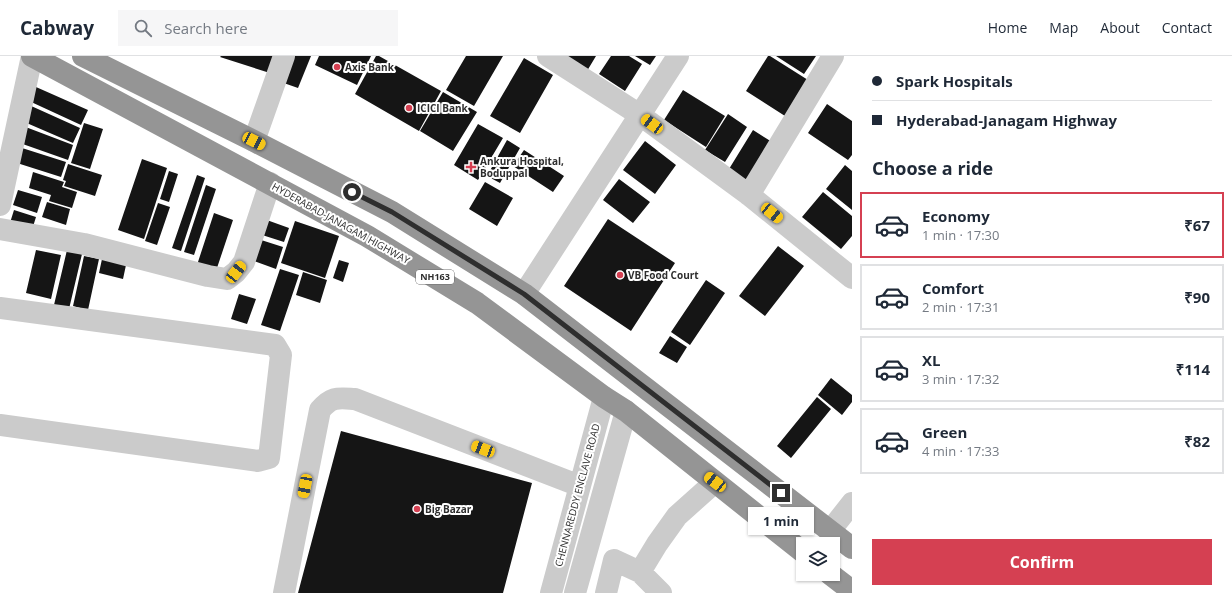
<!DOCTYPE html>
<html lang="en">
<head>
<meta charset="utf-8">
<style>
  :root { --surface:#fff; --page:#f6f6f7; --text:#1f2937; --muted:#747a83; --line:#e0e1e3; --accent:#d54052 }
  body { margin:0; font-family:"Open Sans",sans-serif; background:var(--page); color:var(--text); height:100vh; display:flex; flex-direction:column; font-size:15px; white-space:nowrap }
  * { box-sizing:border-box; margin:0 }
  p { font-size:13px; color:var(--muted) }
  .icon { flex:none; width:22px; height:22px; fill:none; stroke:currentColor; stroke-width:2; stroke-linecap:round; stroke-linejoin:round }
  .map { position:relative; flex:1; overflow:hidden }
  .drawer { display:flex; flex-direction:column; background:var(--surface); width:380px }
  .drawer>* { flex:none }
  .banner { display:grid; align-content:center; height:88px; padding:0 20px; background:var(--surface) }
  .controls { position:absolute; left:796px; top:481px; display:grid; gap:8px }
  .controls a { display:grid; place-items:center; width:44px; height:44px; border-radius:0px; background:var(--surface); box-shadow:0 1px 3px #0004; font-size:20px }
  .end { position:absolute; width:18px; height:18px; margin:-9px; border:5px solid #2e2e2e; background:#fff; box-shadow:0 0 0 2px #fff }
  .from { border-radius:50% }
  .bubble { position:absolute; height:28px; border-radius:0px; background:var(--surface); box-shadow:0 1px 3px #0004; font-size:13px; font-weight:700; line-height:28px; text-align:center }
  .car { position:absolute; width:12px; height:24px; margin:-12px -6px; border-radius:5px; box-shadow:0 0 3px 1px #0007; background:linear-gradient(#f5c518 24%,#345 0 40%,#f5c518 0 76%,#345 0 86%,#f5c518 0) }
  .banner b { display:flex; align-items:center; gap:14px; height:38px; font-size:15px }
  .banner b+b { border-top:1px solid var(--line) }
  .banner i { width:10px; height:10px; background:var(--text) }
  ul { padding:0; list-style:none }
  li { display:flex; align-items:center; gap:12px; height:66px; margin:0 8px 6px; padding:0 12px; border:2px solid var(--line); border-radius:0px }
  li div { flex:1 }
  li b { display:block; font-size:15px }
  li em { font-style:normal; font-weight:700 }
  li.current { border-color:var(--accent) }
  li>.icon { width:36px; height:36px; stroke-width:1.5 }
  h2 { padding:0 20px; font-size:18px; line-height:48px }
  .cta { display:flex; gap:8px; margin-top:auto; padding:8px 20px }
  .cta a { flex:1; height:46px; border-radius:0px; background:var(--accent); color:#fff; font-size:16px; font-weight:700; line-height:46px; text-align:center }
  header { display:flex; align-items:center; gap:24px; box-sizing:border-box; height:56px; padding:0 20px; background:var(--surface); border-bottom:1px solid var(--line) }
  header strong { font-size:19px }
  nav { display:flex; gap:22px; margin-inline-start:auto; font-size:14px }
  .search { width:280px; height:36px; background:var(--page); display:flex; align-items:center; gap:10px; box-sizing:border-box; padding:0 14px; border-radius:0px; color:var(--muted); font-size:15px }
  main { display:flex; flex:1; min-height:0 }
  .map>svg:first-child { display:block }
</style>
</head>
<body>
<header>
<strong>Cabway</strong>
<div class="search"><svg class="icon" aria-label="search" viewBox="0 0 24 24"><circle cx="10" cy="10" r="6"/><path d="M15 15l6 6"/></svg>Search here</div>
<nav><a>Home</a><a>Map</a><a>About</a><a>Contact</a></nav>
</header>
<main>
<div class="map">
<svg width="852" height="537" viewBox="0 0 852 537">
  <rect width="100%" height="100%" fill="#fff"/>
  <path fill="#151515" d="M 221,0 L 279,0 L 273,18 L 220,1 Z
    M 288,0 L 311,0 L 298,32 L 278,25 Z
    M 319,0 L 371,0 L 357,29 L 315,9 Z
    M 376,0 L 379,0 L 441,35 L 419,75 L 355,38 Z
    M 466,0 L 503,0 L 474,50 L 446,34 Z
    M 564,0 L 596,0 L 587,15 Z
    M 611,0 L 629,0 L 642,8 L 625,35 L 599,18 Z
    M 635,0 L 656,0 L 650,9 Z
    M 768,0 L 770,0 L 808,24 L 785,60 L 746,35 Z
    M 776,0 L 816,0 L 804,18 Z
    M 524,2 L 553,19 L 520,77 L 490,60 Z
    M 36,31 L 88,54 L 81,69 L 29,45 Z
    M 683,34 L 725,60 L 706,91 L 664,64 Z
    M 443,36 L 477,56 L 453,95 L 420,75 Z
    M 827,48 L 852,65 L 852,99 L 848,104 L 808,77 Z
    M 29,49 L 80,72 L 73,87 L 22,65 Z
    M 728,58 L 747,71 L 725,106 L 705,94 Z
    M 84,67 L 103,73 L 90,113 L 71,107 Z
    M 478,68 L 503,82 L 478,124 L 454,109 Z
    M 23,70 L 73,89 L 68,104 L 17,86 Z
    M 753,74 L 772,86 L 747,125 L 729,113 Z
    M 507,84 L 520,92 L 500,127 L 487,120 Z
    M 645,85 L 676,109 L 655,138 L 623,114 Z
    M 22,92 L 66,106 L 61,121 L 17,107 Z
    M 524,94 L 564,120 L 553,136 L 513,110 Z
    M 142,103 L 167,112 L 144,183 L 118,174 Z
    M 68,108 L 102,119 L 95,140 L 64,130 L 66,125 L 63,124 Z
    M 845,109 L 852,115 L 852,154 L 826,133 Z
    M 169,115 L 178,118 L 169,146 L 160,143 Z
    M 33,116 L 64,126 L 62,131 L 77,136 L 72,152 L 49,145 L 51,139 L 29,132 Z
    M 197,119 L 205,122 L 181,195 L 172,192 Z
    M 619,123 L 650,146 L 633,167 L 603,144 Z
    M 485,126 L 513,142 L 497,170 L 469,153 Z
    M 206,129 L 216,133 L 194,199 L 184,196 Z
    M 18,134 L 42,141 L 37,157 L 13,149 Z
    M 823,136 L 852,160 L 852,180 L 841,193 L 802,161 Z
    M 47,146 L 70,153 L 66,169 L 42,161 Z
    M 158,147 L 170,151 L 157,189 L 145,185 Z
    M 14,154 L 36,161 L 31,177 L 9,170 Z
    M 214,157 L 233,164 L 216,215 L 197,209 Z
    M 264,163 L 289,172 L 284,186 L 259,178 Z
    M 608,163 L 675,207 L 631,275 L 564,230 Z
    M 295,165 L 339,180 L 325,222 L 281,207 Z
    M 258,183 L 283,191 L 276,213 L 251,204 Z
    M 778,190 L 804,210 L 765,260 L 739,240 Z
    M 36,194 L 61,199 L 51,243 L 26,237 Z
    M 67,194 L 82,198 L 69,253 L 54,249 Z
    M 84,200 L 99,203 L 88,254 L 73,250 Z
    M 102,203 L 126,209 L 123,223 L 99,217 Z
    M 339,204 L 349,207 L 343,226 L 333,222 Z
    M 280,213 L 299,219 L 280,275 L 261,269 Z
    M 303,216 L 327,224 L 320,247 L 296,239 Z
    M 706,224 L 725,237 L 690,289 L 671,276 Z
    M 239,238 L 256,243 L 247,268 L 231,263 Z
    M 670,280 L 687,291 L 677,307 L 659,297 Z
    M 831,322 L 852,339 L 852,346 L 842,359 L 818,339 Z
    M 817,341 L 831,353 L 791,402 L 777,390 Z
    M 341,375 L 532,427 L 503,537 L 298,537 Z"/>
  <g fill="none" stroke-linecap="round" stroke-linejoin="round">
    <path stroke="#cbcbcb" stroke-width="22" d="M 548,0 L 640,59 L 749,139 L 852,222
      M 254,85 L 284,0
      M 749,139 L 833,0
      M 0,149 L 32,0
      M 0,173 L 84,188 L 208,220 L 227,223 L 236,216 L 244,206 L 270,127
      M 524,238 L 678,0
      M 0,252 L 275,289 L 281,299 L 269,402 L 258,405 L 0,369
      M 830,475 L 852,447
      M 640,516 L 661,537
      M 284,537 L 320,354 C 332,340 338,342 355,343 L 580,430
      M 551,537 L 604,341
      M 575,537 L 626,355
      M 606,537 L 614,504 L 640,516 L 657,488 L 677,460 L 715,426"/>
    <path stroke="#959595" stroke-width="22" d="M 32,0 L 367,180 L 477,247 L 604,341 L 626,355 L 803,496
      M 83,0 L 254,85 L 392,156 L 524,238 L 852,492
      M 830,518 L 852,535"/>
  </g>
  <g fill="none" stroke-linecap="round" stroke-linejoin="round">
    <path stroke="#2e2e2e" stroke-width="5" d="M 352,136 L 392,156 L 524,238 L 781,437"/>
  </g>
  <g fill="#d54052" stroke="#fff" stroke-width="1.5">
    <circle cx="337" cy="11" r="4"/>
    <circle cx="409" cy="52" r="4"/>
    <path d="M469 105h4v4h4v4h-4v4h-4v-4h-4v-4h4z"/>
    <circle cx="620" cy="219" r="4"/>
    <circle cx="417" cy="453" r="4"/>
  </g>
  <g text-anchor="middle" stroke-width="4" stroke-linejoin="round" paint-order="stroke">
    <rect fill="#fff" stroke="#6d6d6d" stroke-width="1" x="416" y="214" width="38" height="14" rx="3"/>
    <g font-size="9" font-weight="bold" fill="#2e2e2e">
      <text x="435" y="224">NH163</text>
    </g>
    <g font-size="10" font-weight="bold" fill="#2e2e2e" stroke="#fff" text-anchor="start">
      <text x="345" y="15">Axis Bank</text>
      <text x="417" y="56">ICICI Bank</text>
      <text x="480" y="109">Ankura Hospital,<tspan x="480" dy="12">Boduppal</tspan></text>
      <text x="628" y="223">VB Food Court</text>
      <text x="425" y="457">Big Bazar</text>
    </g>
    <g font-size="10" fill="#2e2e2e" stroke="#fff">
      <text transform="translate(341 167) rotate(29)" y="4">HYDERABAD-JANAGAM HIGHWAY</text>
      <text transform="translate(577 439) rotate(-75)" y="4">CHENNAREDDY ENCLAVE ROAD</text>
    </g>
  </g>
</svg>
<div class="controls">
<a><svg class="icon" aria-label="layers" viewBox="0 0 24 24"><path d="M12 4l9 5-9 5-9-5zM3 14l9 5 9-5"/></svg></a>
</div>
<i class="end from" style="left:352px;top:136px"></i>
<i class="end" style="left:781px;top:437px"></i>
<div class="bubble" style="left:748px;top:451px;width:66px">1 min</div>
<i class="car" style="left:652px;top:68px;rotate:306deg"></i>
<i class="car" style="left:254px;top:85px;rotate:117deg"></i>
<i class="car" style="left:772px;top:157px;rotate:129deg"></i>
<i class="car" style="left:236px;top:216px;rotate:38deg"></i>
<i class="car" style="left:483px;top:393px;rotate:291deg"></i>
<i class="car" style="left:715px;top:426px;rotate:308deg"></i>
<i class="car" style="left:305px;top:430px;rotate:191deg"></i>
</div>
<section class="drawer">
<div class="banner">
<b><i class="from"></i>Spark Hospitals</b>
<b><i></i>Hyderabad-Janagam Highway</b>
</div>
<h2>Choose a ride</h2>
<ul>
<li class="current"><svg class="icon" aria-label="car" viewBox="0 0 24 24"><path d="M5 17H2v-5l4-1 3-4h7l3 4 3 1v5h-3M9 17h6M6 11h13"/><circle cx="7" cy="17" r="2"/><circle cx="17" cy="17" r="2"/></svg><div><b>Economy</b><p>1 min · 17:30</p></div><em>₹67</em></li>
<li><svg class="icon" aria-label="car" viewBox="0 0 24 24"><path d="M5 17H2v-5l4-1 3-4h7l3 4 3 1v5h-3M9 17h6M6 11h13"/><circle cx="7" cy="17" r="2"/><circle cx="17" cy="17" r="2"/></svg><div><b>Comfort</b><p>2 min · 17:31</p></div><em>₹90</em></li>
<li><svg class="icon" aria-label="car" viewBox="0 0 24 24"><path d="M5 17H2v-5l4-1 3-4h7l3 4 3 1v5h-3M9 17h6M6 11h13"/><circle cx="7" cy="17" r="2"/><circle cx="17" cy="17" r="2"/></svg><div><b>XL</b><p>3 min · 17:32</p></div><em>₹114</em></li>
<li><svg class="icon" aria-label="car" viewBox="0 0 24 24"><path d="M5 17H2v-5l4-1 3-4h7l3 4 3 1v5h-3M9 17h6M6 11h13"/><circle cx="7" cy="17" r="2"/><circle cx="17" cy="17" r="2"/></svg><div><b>Green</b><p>4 min · 17:33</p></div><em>₹82</em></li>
</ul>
<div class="cta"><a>Confirm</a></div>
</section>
</main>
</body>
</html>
